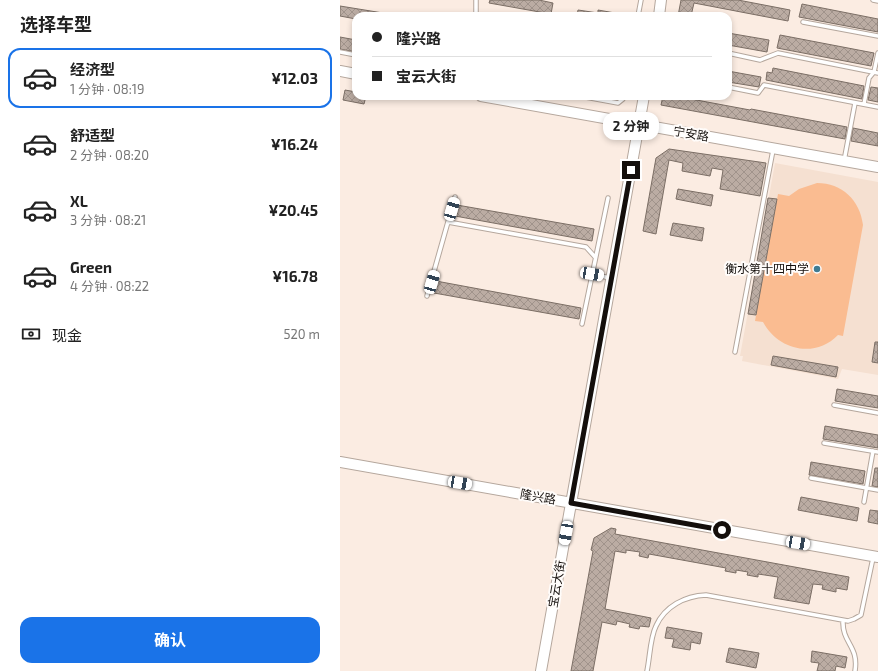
<!DOCTYPE html>
<html lang="zh">
<head>
<meta charset="utf-8">
<style>
  :root { --surface:#fff; --page:#f6f6f6; --text:#222; --muted:#767676; --line:#e0e0e0; --accent:#1a73e8 }
  body { margin:0; font-family:"Exo 2","Noto Sans SC",sans-serif; background:var(--page); color:var(--text); height:100vh; display:flex; flex-direction:column; font-size:15px; white-space:nowrap }
  * { box-sizing:border-box; margin:0 }
  p { font-size:13px; color:var(--muted) }
  .icon { flex:none; width:22px; height:22px; fill:none; stroke:currentColor; stroke-width:2; stroke-linecap:round; stroke-linejoin:round }
  .map { position:relative; flex:1; overflow:hidden }
  .details { display:flex; flex-direction:column; background:var(--surface); width:340px }
  .details>* { flex:none }
  .guide { position:absolute; left:12px; top:12px; width:380px; height:88px; border-radius:12px; box-shadow:0 2px 6px #0003; display:grid; align-content:center; height:88px; padding:0 20px; background:var(--surface) }
  .end { position:absolute; width:18px; height:18px; margin:-9px; border:5px solid #140f0c; background:#fff; box-shadow:0 0 0 2px #fff }
  .from { border-radius:50% }
  .bubble { position:absolute; height:28px; border-radius:12px; background:var(--surface); box-shadow:0 2px 6px #0003; font-size:13px; font-weight:700; line-height:28px; text-align:center }
  .car { position:absolute; width:12px; height:24px; margin:-12px -6px; border-radius:5px; box-shadow:0 0 3px 1px #0007; background:linear-gradient(#fff 24%,#345 0 40%,#fff 0 76%,#345 0 86%,#fff 0) }
  .guide b { display:flex; align-items:center; gap:14px; height:38px; font-size:15px }
  .guide b+b { border-top:1px solid var(--line) }
  .guide i { width:10px; height:10px; background:var(--text) }
  ul { padding:0; list-style:none }
  li { display:flex; align-items:center; gap:12px; height:60px; margin:0 8px 6px; padding:0 12px; border:2px solid transparent; border-radius:12px }
  li div { flex:1 }
  li b { display:block; font-size:15px }
  li em { font-style:normal; font-weight:700 }
  li.active { border-color:var(--accent) }
  li>.icon { width:36px; height:36px; stroke-width:1.5 }
  h2 { padding:0 20px; font-size:18px; line-height:48px }
  .pay { display:flex; align-items:center; gap:10px; height:44px; padding:0 20px; font-size:15px }
  .pay p { margin-inline-start:auto }
  .cta { display:flex; gap:8px; margin-top:auto; padding:8px 20px }
  .cta a { flex:1; height:46px; border-radius:12px; background:var(--accent); color:#fff; font-size:16px; font-weight:700; line-height:46px; text-align:center }
  main { display:flex; flex:1; min-height:0 }
  .map>svg:first-child { display:block }
</style>
</head>
<body>
<main>
<section class="details">
<h2>选择车型</h2>
<ul>
<li class="active"><svg class="icon" aria-label="car" viewBox="0 0 24 24"><path d="M5 17H2v-5l4-1 3-4h7l3 4 3 1v5h-3M9 17h6M6 11h13"/><circle cx="7" cy="17" r="2"/><circle cx="17" cy="17" r="2"/></svg><div><b>经济型</b><p>1 分钟 · 08:19</p></div><em>¥12.03</em></li>
<li><svg class="icon" aria-label="car" viewBox="0 0 24 24"><path d="M5 17H2v-5l4-1 3-4h7l3 4 3 1v5h-3M9 17h6M6 11h13"/><circle cx="7" cy="17" r="2"/><circle cx="17" cy="17" r="2"/></svg><div><b>舒适型</b><p>2 分钟 · 08:20</p></div><em>¥16.24</em></li>
<li><svg class="icon" aria-label="car" viewBox="0 0 24 24"><path d="M5 17H2v-5l4-1 3-4h7l3 4 3 1v5h-3M9 17h6M6 11h13"/><circle cx="7" cy="17" r="2"/><circle cx="17" cy="17" r="2"/></svg><div><b>XL</b><p>3 分钟 · 08:21</p></div><em>¥20.45</em></li>
<li><svg class="icon" aria-label="car" viewBox="0 0 24 24"><path d="M5 17H2v-5l4-1 3-4h7l3 4 3 1v5h-3M9 17h6M6 11h13"/><circle cx="7" cy="17" r="2"/><circle cx="17" cy="17" r="2"/></svg><div><b>Green</b><p>4 分钟 · 08:22</p></div><em>¥16.78</em></li>
</ul>
<div class="pay"><svg class="icon" aria-label="cash" viewBox="0 0 24 24"><path d="M3 7h18v10H3z"/><circle cx="12" cy="12" r="2"/></svg>现金<p>520 m</p></div>
<div class="cta"><a>确认</a></div>
</section>
<div class="map">
<svg width="538" height="671" viewBox="0 0 538 671">
  <defs>
    <pattern id="building-cross-hatch" width="8" height="8" patternUnits="userSpaceOnUse"><rect width="8" height="8" fill="#bbaca3"/><path d="M0 0l8 8M0 8l8-8" fill="none" stroke="#a0938b"/></pattern>
  </defs>
  <rect width="100%" height="100%" fill="#fbece2"/>
  <path fill="#f5e0d1" d="M 435,163 L 538,182 L 538,375 L 502,369 L 498,379 L 402,361 L 403,356 L 400,356 Z"/>
  <path fill="#fabc91" d="M 477,183 C 502,183 520,200 523,225 L 503,336 L 498,335 C 475,359 438,350 423,322 L 415,321 L 438,194 L 449,196 L 459,189 Z"/>
  <path fill="url(#building-cross-hatch)" stroke="#7b6e65" d="M 150,0 L 199,0 L 213,3 L 211,14 L 149,3 Z
    M 341,0 L 398,0 L 450,10 L 448,21 L 354,3 L 351,16 L 338,16 Z
    M 462,4 L 538,19 L 538,32 L 459,17 Z
    M 0,6 L 43,13 L 43,16 L 16,16 L 16,19 L 0,16 Z
    M 238,10 L 258,13 L 258,10 L 275,13 L 275,16 L 237,16 Z
    M 388,33 L 429,40 L 427,52 L 388,45 Z
    M 440,35 L 534,53 L 531,66 L 437,48 Z
    M 0,37 L 16,40 L 16,52 L 0,49 Z
    M 433,68 L 524,86 L 522,99 L 426,80 L 427,72 L 432,73 Z
    M 388,71 L 421,77 L 419,87 L 388,82 Z
    M 531,87 L 538,88 L 538,102 L 528,100 Z
    M 5,90 L 16,92 L 16,96 L 26,96 L 24,104 L 3,100 Z
    M 323,96 L 335,96 L 410,110 L 411,109 L 507,127 L 505,139 L 321,105 Z
    M 513,128 L 538,133 L 538,146 L 511,141 Z
    M 329,149 L 426,163 L 420,196 L 380,189 L 383,170 L 372,168 L 370,176 L 342,171 L 343,163 L 329,160 L 316,234 L 303,231 L 316,158 Z
    M 338,189 L 373,195 L 371,206 L 336,199 Z
    M 428,198 L 437,199 L 416,315 L 408,314 Z
    M 117,205 L 254,229 L 252,241 L 115,216 Z
    M 333,223 L 364,228 L 362,241 L 330,235 Z
    M 96,281 L 241,308 L 239,319 L 94,293 Z
    M 535,342 L 538,342 L 538,363 L 532,362 Z
    M 433,356 L 498,367 L 496,377 L 431,365 Z
    M 497,389 L 538,396 L 538,408 L 495,401 Z
    M 485,426 L 538,435 L 538,448 L 483,439 Z
    M 471,462 L 525,471 L 523,484 L 469,475 Z
    M 535,468 L 538,468 L 538,487 L 532,486 Z
    M 461,497 L 519,508 L 517,521 L 458,510 Z
    M 530,510 L 538,511 L 538,524 L 528,522 Z
    M 271,528 L 276,529 L 275,534 L 509,577 L 507,590 L 496,588 L 496,592 L 482,589 L 483,585 L 473,584 L 469,604 L 434,598 L 438,577 L 418,574 L 418,577 L 407,575 L 408,572 L 396,570 L 396,573 L 385,571 L 386,568 L 309,554 L 308,558 L 299,556 L 300,552 L 286,550 L 286,553 L 275,551 L 265,609 L 311,618 L 309,627 L 300,626 L 299,629 L 289,627 L 290,624 L 277,621 L 276,625 L 262,622 L 253,671 L 231,671 L 253,551 L 251,550 L 254,538 Z
    M 327,627 L 362,633 L 360,644 L 351,642 L 350,650 L 332,647 L 334,639 L 325,638 Z
    M 389,648 L 419,653 L 416,668 L 386,662 Z
    M 472,651 L 507,657 L 505,668 L 496,666 L 495,671 L 477,671 L 479,663 L 471,662 Z"/>
  <g fill="none" stroke-linecap="round" stroke-linejoin="round">
    <g stroke="#b5a79d" stroke-width="5.5">
      <path id="lane" d="M 136,0 L 136,16
        M 533,0 L 538,1
        M 298,16 L 301,0
        M 463,22 L 538,36
        M 0,52 L 16,55
        M 388,53 L 420,60 L 438,53 L 538,73
        M 388,87 L 418,93 L 424,85 L 538,107
        M 240,96 L 278,103 L 283,99 L 283,96
        M 524,104 L 529,78 L 534,72 L 538,53
        M 504,161 L 515,103
        M 108,222 L 246,247 L 255,257
        M 252,274 L 270,278
        M 87,296 L 115,197
        M 242,324 L 268,198
        M 395,352 L 433,150
        M 494,405 L 538,413
        M 484,443 L 538,452
        M 471,478 L 538,490
        M 524,502 L 533,451
        M 503,621 C 502,643 519,646 515,671
        M 307,671 C 310,657 310,638 316,626 C 325,606 345,596 366,595 L 508,621 L 514,619 L 521,615 L 533,558"/>
    </g>
    <g stroke="#b5a79d" stroke-width="12">
      <path id="secondary" d="M 319,16 L 321,0
        M 0,71 L 16,74
        M 141,96 L 538,167
        M 0,462 L 538,557
        M 201,671 L 304,96"/>
    </g>
    <use href="#lane" stroke="#fff" stroke-width="3.5"/>
    <use href="#secondary" stroke="#fff" stroke-width="10"/>
  </g>
  <g fill="none" stroke-linecap="round" stroke-linejoin="round">
    <path stroke="#140f0c" stroke-width="5" d="M 291,170 L 231,503 L 382,530"/>
  </g>
  <circle fill="#3f7b92" stroke="#fffcfa" stroke-width="1.5" cx="477" cy="269" r="4"/>
  <g text-anchor="middle" stroke-width="4" stroke-linejoin="round" paint-order="stroke">
    <g font-size="12" fill="#140f0c" stroke="#fffcfa">
      <text transform="translate(351 134) rotate(10)" y="4">宁安路</text>
      <text transform="translate(198 497) rotate(10)" y="4">隆兴路</text>
      <text transform="translate(217 584) rotate(-80)" y="4">宝云大街</text>
    </g>
    <g font-size="12" fill="#140f0c" stroke="#fffcfa" text-anchor="end">
      <text x="469" y="273">衡水第十四中学</text>
    </g>
  </g>
</svg>
<i class="end from" style="left:382px;top:530px"></i>
<i class="end" style="left:291px;top:170px"></i>
<div class="bubble" style="left:263px;top:112px;width:56px">2 分钟</div>
<i class="car" style="left:112px;top:209px;rotate:16deg"></i>
<i class="car" style="left:252px;top:274px;rotate:100deg"></i>
<i class="car" style="left:92px;top:282px;rotate:16deg"></i>
<i class="car" style="left:120px;top:483px;rotate:100deg"></i>
<i class="car" style="left:226px;top:533px;rotate:190deg"></i>
<i class="car" style="left:458px;top:543px;rotate:100deg"></i>
<div class="guide">
<b><i class="from"></i>隆兴路</b>
<b><i></i>宝云大街</b>
</div>
</div>
</main>
</body>
</html>
